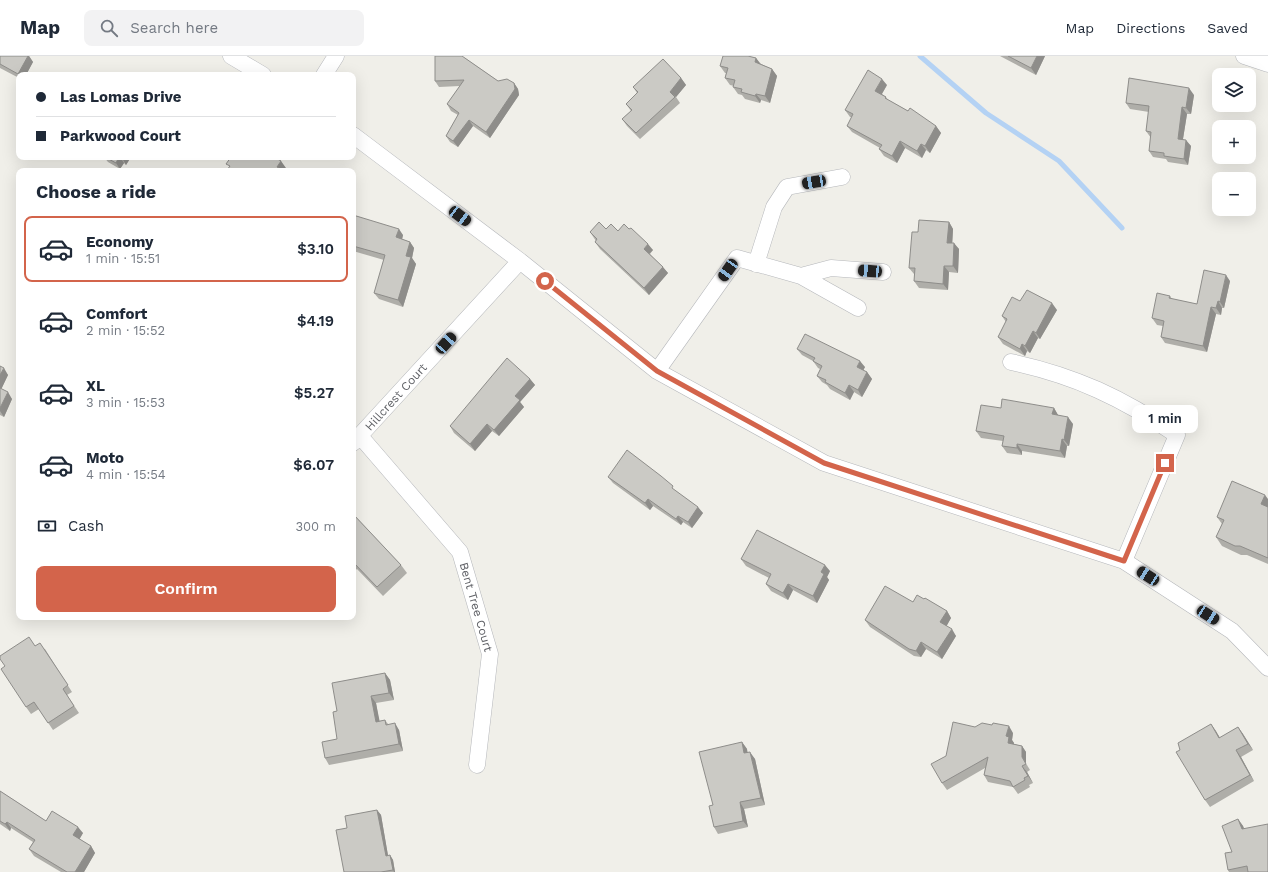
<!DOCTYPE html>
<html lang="en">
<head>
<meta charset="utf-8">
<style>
  :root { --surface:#fff; --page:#f2f2f3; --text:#1f2937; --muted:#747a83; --line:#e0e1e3; --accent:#d3644b }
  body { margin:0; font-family:"Work Sans",sans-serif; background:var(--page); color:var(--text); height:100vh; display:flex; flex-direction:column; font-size:15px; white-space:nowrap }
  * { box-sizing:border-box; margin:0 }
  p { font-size:13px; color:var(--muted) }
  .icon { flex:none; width:22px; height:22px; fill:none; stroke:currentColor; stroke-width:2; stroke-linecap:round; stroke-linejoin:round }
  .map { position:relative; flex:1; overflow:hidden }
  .drawer { position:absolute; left:16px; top:112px; width:340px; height:452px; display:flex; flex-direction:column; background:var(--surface); border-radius:8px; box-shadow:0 4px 16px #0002 }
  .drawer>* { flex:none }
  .banner { position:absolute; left:16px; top:16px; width:340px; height:88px; border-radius:8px; box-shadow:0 4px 16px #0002; display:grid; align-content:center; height:88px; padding:0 20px; background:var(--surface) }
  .fabs { position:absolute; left:1212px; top:12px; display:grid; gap:8px }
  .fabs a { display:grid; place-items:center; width:44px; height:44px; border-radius:8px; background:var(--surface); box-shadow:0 4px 16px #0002; font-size:20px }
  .end { position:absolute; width:18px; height:18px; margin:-9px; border:5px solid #d3644b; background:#fff; box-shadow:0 0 0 2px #fff }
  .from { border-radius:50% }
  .bubble { position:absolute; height:28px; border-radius:8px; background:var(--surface); box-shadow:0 4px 16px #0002; font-size:13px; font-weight:600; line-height:28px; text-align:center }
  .car { position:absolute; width:12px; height:24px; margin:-12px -6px; border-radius:5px; box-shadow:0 0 3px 1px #0007; background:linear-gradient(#222 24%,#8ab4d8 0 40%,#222 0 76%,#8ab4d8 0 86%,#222 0) }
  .banner b { display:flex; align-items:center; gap:14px; height:38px; font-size:15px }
  .banner b+b { border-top:1px solid var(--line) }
  .banner i { width:10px; height:10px; background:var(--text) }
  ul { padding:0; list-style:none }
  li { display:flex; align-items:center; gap:12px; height:66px; margin:0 8px 6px; padding:0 12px; border:2px solid transparent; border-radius:8px }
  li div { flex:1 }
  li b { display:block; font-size:15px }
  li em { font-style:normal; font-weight:600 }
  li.on { border-color:var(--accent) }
  li>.icon { width:36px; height:36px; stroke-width:1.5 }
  h2 { padding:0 20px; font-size:18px; line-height:48px }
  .pay { display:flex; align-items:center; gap:10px; height:44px; padding:0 20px; font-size:15px }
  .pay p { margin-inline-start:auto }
  .primary-button { display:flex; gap:8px; margin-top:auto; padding:8px 20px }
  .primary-button a { flex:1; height:46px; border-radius:8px; background:var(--accent); color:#fff; font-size:16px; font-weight:600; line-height:46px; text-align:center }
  header { display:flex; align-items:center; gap:24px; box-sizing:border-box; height:56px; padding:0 20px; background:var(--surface); border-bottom:1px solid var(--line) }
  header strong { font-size:19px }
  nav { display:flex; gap:22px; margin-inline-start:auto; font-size:14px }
  .search { width:280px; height:36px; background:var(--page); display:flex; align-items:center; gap:10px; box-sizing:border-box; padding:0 14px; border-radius:8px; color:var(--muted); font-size:15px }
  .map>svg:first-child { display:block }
</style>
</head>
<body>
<header>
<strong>Map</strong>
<div class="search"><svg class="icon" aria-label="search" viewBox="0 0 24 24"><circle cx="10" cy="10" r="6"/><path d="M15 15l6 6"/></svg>Search here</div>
<nav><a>Map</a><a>Directions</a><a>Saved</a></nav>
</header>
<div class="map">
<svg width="1268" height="816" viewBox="0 0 1268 816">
  <rect width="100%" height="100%" fill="#f0efe9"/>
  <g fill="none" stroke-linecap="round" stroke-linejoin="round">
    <path stroke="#b4d2f4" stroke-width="5" d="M 920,0 L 986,57 L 1059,105 L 1122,172"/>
    <g stroke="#b5b7bb" stroke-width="17">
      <path id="minor" d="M 231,0 L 263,19
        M 1244,0 L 1268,8
        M 324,19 L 336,0
        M 353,79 L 520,205 L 657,315 L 824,407 L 1124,505 L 1232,575 L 1268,612
        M 756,208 L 774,151 L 787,131 L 842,121
        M 801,220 L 831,212 L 883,216
        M 1011,306 C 1076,320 1122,342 1177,379 L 1124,505
        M 657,315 L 737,202 L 801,220 L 858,252
        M 360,380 L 460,496 L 490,598 L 477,709
        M 353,387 L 520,205"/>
    </g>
    <use href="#minor" stroke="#fff" stroke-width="16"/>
  </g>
  <path fill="#afaea9" d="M 0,0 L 29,0 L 33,6 L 26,19 L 19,19 L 19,22 L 0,12 Z
    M 1000,0 L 1045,0 L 1036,19 Z
    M 752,1 L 756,2 L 761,8 L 772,13 L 777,20 L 770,47 L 761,44 L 760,47 L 745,43 L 742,39 L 738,38 L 733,31 L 734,30 L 730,29 L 725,22 L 726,17 L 725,17 L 720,10 Z
    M 465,2 L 498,25 L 514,27 L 518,33 L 519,39 L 490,82 L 473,70 L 458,91 L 450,86 L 446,80 L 458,59 L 451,55 L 447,48 L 460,30 L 439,31 L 435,25 Z
    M 681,22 L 686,29 L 676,41 L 680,47 L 640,83 L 627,70 L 622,63 L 631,55 L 626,48 L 637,37 L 633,31 Z
    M 887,29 L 882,38 L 886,41 L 888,44 L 936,70 L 941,77 L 930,97 L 926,94 L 922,102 L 905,92 L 897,107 L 884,100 L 879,93 L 880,92 L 852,76 L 847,70 L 852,61 L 850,61 L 845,54 Z
    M 1194,39 L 1191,58 L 1187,58 L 1183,83 L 1191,90 L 1188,109 L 1168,106 L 1166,103 L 1153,101 L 1149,95 L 1151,82 L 1146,75 L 1149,56 L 1130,53 L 1126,47 Z
    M 104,101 L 131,101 L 126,109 L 124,107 L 120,113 L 108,106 Z
    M 353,159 L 403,179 L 402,183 L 410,186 L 414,192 L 412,202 L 416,208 L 403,251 L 379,243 L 374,237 L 384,204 L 353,195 Z
    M 949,166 L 953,173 L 952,187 L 959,193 L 958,217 L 949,216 L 948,234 L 919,232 L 914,225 L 915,218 L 914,218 L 909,212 L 918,176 Z
    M 606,173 L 618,175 L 653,194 L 650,198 L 668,217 L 649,239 L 600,193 L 595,186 L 596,185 L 590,176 Z
    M 1230,225 L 1224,252 L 1222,252 L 1221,259 L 1216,258 L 1207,296 L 1165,287 L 1161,281 L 1163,270 L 1157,269 L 1152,262 L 1170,240 L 1172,243 L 1197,248 Z
    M 1020,245 L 1057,254 L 1040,283 L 1038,282 L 1030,297 L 1027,295 L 1025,300 L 1003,288 L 998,281 L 1006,266 L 1002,260 Z
    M 797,293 L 865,311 L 863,314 L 867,316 L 872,323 L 862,341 L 854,336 L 850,344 L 830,333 L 827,329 L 822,326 L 817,320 L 820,313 L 818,312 L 813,305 L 802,299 Z
    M 0,310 L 8,319 L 1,333 L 12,343 L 4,361 L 0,359 Z
    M 530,323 L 535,329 L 520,346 L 524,351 L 499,380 L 492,375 L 475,395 L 454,377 L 450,370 Z
    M 1001,352 L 1054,352 L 1058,359 L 1073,368 L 1069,390 L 1067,390 L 1065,402 L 1022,395 L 1022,399 L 1007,397 L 1002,390 L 1003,385 L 981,382 L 976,375 Z
    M 608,421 L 676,435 L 703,457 L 692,472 L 683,466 L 681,469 L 653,450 L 650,454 L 613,427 Z
    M 1268,443 L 1268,508 L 1247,499 L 1241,499 L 1222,490 L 1216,481 L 1222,468 L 1217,461 Z
    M 353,458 L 401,509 L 407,517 L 383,540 L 357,513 L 353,516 Z
    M 741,503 L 830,515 L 827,521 L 829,524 L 817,547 L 793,534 L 788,544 L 771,535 L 766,528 L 769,522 L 746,510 Z
    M 924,543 L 947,555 L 951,562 L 946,570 L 956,580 L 942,603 L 926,593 L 921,601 L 914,600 L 870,571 L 865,564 Z
    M 35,590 L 45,593 L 72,636 L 67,639 L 79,657 L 53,674 L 39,653 L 31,658 L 26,651 Z
    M 385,617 L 390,624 L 394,644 L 376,647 L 379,665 L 385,664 L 388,668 L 399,674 L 403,695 L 329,709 L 325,702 L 337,683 L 337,655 Z
    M 1211,668 L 1220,682 L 1238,671 L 1243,678 L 1253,694 L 1241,701 L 1254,725 L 1210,751 L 1205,744 L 1180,694 Z
    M 1013,677 L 1012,684 L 1014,687 L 1014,688 L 1022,690 L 1026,696 L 1026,708 L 1030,714 L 1027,716 L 1033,727 L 1029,729 L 1030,731 L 1018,738 L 1013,731 L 988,726 L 984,719 L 985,712 L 947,734 L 942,727 L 946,700 Z
    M 742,686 L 747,693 L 747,697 L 755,703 L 765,749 L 744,753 L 748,771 L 718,778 L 714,771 L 713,749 Z
    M 0,735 L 46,765 L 83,777 L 79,783 L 91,790 L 95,797 L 84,816 L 61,816 L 34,800 L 29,793 L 33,786 L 11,772 L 10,775 L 0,768 Z
    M 377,754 L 381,759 L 388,800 L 390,799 L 393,804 L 395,816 L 344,816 L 347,772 Z
    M 1238,763 L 1243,770 L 1268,816 L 1229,816 L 1228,814 Z"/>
  <path fill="#8e8d8a" d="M 28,0 L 29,0 L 33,6 L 26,19 L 19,19 L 18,18 Z
    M 1037,0 L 1045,0 L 1036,19 L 1031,12 Z
    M 756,2 L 761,9 L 755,6 Z
    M 772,13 L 777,20 L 770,47 L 765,40 Z
    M 681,22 L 686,29 L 676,41 L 670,36 Z
    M 882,23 L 887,29 L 880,41 L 875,35 Z
    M 514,27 L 518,33 L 519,39 L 490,82 L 486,76 Z
    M 1189,32 L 1194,39 L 1191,58 L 1186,52 Z
    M 756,38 L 761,44 L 760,47 L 755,40 Z
    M 1182,51 L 1187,58 L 1182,89 L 1178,83 Z
    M 469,64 L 473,70 L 458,91 L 453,85 Z
    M 936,70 L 941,77 L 930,97 L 925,90 Z
    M 1186,84 L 1191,90 L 1188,109 L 1184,103 Z
    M 900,85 L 905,92 L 897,107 L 892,100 Z
    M 921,88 L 926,94 L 922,102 L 917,95 Z
    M 119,101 L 120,101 L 124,107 L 120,113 L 116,107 Z
    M 122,101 L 131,101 L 126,109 L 122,102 Z
    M 281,105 L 286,112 L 283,115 L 277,111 Z
    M 949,166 L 953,173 L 952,193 L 947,187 Z
    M 399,173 L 403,179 L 401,188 L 396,181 Z
    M 410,186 L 414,192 L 412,202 L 416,208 L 403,251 L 398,244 L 406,200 Z
    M 954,187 L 959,193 L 958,217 L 953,210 Z
    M 648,188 L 653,194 L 648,199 L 644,193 Z
    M 944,210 L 949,216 L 948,234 L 943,228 Z
    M 663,211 L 668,217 L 649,239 L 644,232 Z
    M 1226,219 L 1230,225 L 1224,252 L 1220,246 Z
    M 1218,245 L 1222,252 L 1221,259 L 1216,252 Z
    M 1052,247 L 1057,254 L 1040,283 L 1036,277 Z
    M 1211,251 L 1216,258 L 1207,296 L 1203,290 Z
    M 1033,275 L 1038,282 L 1030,297 L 1025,290 Z
    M 1022,288 L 1027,295 L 1025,300 L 1020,293 Z
    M 860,305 L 865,311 L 862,317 L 857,311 Z
    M 4,312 L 8,319 L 0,336 L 0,319 Z
    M 867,316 L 872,323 L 862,341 L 858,334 Z
    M 530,323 L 535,329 L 520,346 L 524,351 L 499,380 L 494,374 L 515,340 Z
    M 849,329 L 854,336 L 850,344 L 845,337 Z
    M 8,336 L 12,343 L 4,361 L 0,355 L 0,352 Z
    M 1054,352 L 1058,359 L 1057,365 L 1052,358 Z
    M 1068,361 L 1073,368 L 1069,390 L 1064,384 Z
    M 487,368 L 492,375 L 475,395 L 470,388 Z
    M 1062,383 L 1067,390 L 1065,402 L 1060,395 Z
    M 1017,388 L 1022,395 L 1022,399 L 1017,392 Z
    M 1265,439 L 1268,443 L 1268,455 L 1261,448 Z
    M 648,443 L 653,450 L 650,454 L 645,447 Z
    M 698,451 L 703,457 L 692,472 L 688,466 Z
    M 678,460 L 683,466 L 681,469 L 676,463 Z
    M 825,509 L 830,515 L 827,521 L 829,524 L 817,547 L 813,540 L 821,516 Z
    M 788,528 L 793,534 L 788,544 L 783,537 Z
    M 947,555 L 951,562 L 945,573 L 940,566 Z
    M 952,573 L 956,580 L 942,603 L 937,596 Z
    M 921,586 L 926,593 L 921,601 L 916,595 Z
    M 385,617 L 390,624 L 394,644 L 389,637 Z
    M 371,640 L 376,647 L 381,672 L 376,666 Z
    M 395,667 L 399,674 L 403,695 L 399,688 Z
    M 1211,668 L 1216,675 L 1224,689 L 1219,682 Z
    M 1009,670 L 1013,677 L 1012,684 L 1014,687 L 1012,694 L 1008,687 L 1006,680 Z
    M 1238,671 L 1243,678 L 1253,694 L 1248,688 Z
    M 742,686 L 747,693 L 749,704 L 744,697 Z
    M 1022,690 L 1026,696 L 1026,708 L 1030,714 L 1022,701 Z
    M 1236,694 L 1241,701 L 1254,725 L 1250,719 Z
    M 750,696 L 755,703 L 765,749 L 761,742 Z
    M 1022,710 L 1027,716 L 1033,727 L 1028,720 Z
    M 740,746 L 744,753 L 748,771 L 743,765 Z
    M 377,754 L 381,759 L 389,805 L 386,800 Z
    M 1238,763 L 1243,770 L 1246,780 L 1242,773 Z
    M 7,766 L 11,772 L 10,775 L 5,768 Z
    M 78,771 L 83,777 L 78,786 L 73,779 Z
    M 91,790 L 95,797 L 84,816 L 75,816 Z
    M 390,799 L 393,804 L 395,816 L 394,816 L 393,814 Z"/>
  <path fill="#cbcac5" stroke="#8e8d8a" d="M 0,0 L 28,0 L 18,18 L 0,8 Z
    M 435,0 L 462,0 L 498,25 L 507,23 L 514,27 L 515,33 L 486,76 L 469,64 L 453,85 L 446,80 L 459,57 L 447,48 L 464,24 L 435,25 Z
    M 723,0 L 748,0 L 756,2 L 755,6 L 772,13 L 765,40 L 756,38 L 755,40 L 741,36 L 742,33 L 733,31 L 735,24 L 725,22 L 728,12 L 720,10 Z
    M 1008,0 L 1037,0 L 1031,12 Z
    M 663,3 L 681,22 L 670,36 L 675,41 L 636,77 L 622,63 L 632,54 L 626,48 L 638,36 L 633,31 Z
    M 868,14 L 882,23 L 875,35 L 886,41 L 885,42 L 908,55 L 910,52 L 936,70 L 925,90 L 921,88 L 917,95 L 900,85 L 892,100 L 879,93 L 882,89 L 847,70 L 853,58 L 845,54 Z
    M 1129,22 L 1189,32 L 1186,52 L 1182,51 L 1178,83 L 1186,84 L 1184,103 L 1164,100 L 1164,97 L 1149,95 L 1151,76 L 1146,75 L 1149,50 L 1126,47 Z
    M 105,101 L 119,101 L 116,107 Z
    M 231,101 L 274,101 L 281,105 L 277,111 L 285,115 L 229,115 L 227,114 L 230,110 L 226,108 Z
    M 353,159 L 399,173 L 396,181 L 410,186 L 406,200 L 411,201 L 398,244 L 374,237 L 385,199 L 353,190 Z
    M 919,164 L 949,166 L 947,187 L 954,187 L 953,210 L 944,210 L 943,228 L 914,225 L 915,212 L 909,212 L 912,176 L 918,176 Z
    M 599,166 L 606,173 L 611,168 L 618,175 L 624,168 L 629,173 L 631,172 L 648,188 L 644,193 L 663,211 L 644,232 L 595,186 L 597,183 L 590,176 Z
    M 1204,214 L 1226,219 L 1220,246 L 1218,245 L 1216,252 L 1211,251 L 1203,290 L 1161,281 L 1164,265 L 1152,262 L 1157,237 L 1170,240 L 1169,242 L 1197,248 Z
    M 1027,234 L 1052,247 L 1036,277 L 1033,275 L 1025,290 L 1022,288 L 1020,293 L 998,281 L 1007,263 L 1002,260 L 1012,241 L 1020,245 Z
    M 805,278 L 860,305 L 857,311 L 867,316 L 858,334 L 849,329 L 845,337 L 825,326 L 826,324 L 817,320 L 822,310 L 813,305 L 815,302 L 797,293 Z
    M 507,302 L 530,323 L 515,340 L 520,344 L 494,374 L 487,368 L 470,388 L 450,370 Z
    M 0,310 L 4,312 L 0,319 Z
    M 0,332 L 8,336 L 0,352 Z
    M 1002,343 L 1054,352 L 1052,358 L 1068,361 L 1064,384 L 1062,383 L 1060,395 L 1017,388 L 1017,392 L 1002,390 L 1004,380 L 976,375 L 981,349 L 1001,352 Z
    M 627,394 L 661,420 L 673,430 L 672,432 L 698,451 L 688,466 L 678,460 L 676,463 L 648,443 L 645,447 L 608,421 Z
    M 1232,425 L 1265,439 L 1261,448 L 1268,451 L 1268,502 L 1240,490 L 1235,490 L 1216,481 L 1224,464 L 1217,461 Z
    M 353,458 L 401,509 L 377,531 L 353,506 Z
    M 757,474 L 825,509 L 821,516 L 824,518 L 813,540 L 788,528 L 783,537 L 766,528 L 771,518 L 741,503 Z
    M 885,530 L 913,546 L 917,539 L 924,543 L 925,542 L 947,555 L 940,566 L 952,573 L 937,596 L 921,586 L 916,595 L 909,593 L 865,564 Z
    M 29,581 L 35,590 L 40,587 L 68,629 L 63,633 L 74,650 L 48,667 L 34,646 L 26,651 L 1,613 L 5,610 L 0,603 L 0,600 Z
    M 385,617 L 389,637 L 371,640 L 376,666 L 385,664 L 386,669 L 395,667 L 399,688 L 325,702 L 322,686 L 337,683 L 333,656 L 337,655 L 332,627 Z
    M 953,666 L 975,671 L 982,667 L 992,669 L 993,667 L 1009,670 L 1006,680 L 1009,681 L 1008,687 L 1022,690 L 1022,701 L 1026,708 L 1022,710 L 1028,720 L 1024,722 L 1025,724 L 1013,731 L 1010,725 L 984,719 L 988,701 L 942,727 L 931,708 L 946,700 Z
    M 1211,668 L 1219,682 L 1238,671 L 1248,688 L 1236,694 L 1250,719 L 1205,744 L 1176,696 L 1180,694 L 1178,687 Z
    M 742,686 L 744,697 L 750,696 L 761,742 L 740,746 L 743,765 L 714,771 L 709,750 L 713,749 L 699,696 Z
    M 0,735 L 46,765 L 52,755 L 78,771 L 73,779 L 91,790 L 75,816 L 67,816 L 29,793 L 35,784 L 7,766 L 5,768 L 0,765 Z
    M 377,754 L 386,800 L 390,799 L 393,814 L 381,816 L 344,816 L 336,774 L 347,772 L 345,760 Z
    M 1238,763 L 1242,773 L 1268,768 L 1268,816 L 1248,816 L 1247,810 L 1228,814 L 1225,797 L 1232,796 L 1222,770 Z"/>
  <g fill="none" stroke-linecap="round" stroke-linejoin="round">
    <path stroke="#d3644b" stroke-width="5" d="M 545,225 L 657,315 L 824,407 L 1124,505 L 1165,407"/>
  </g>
  <g text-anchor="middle" stroke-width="3" stroke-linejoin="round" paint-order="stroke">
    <g font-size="12" fill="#606267" stroke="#fff">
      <text transform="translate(396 341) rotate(-48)" y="4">Hillcrest Court</text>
      <text transform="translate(476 551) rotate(74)" y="4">Bent Tree Court</text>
    </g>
  </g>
</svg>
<div class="fabs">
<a><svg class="icon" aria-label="layers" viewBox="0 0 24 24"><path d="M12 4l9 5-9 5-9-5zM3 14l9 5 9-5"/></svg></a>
<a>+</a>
<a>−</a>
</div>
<i class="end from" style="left:545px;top:225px"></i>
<i class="end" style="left:1165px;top:407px"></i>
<div class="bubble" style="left:1132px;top:349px;width:66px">1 min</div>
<i class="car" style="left:814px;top:126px;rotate:260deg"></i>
<i class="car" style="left:460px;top:160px;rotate:127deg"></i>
<i class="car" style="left:728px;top:214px;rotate:215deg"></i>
<i class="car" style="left:870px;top:215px;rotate:274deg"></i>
<i class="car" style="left:446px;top:287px;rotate:42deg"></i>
<i class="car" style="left:1148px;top:520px;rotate:303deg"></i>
<i class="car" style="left:1208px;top:559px;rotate:123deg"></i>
<div class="banner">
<b><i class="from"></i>Las Lomas Drive</b>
<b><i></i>Parkwood Court</b>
</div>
<section class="drawer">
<h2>Choose a ride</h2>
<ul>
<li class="on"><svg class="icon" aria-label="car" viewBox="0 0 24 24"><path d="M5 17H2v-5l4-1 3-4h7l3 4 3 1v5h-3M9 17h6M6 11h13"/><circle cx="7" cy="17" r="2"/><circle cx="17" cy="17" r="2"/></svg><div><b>Economy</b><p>1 min · 15:51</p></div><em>$3.10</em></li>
<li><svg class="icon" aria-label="car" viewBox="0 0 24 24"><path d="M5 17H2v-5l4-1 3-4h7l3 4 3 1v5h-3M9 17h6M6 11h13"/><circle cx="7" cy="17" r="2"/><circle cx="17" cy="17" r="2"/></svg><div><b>Comfort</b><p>2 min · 15:52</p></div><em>$4.19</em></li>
<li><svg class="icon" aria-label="car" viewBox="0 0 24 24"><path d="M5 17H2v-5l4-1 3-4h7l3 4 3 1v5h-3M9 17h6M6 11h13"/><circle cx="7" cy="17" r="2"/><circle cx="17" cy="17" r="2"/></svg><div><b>XL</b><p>3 min · 15:53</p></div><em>$5.27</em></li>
<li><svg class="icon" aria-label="car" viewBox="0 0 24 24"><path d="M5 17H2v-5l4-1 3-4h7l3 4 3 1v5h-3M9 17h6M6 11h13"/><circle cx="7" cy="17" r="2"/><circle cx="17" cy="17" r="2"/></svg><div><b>Moto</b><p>4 min · 15:54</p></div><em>$6.07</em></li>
</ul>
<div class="pay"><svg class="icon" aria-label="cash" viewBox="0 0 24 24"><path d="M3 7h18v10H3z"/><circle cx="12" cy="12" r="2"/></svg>Cash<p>300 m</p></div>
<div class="primary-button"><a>Confirm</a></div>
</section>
</div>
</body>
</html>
